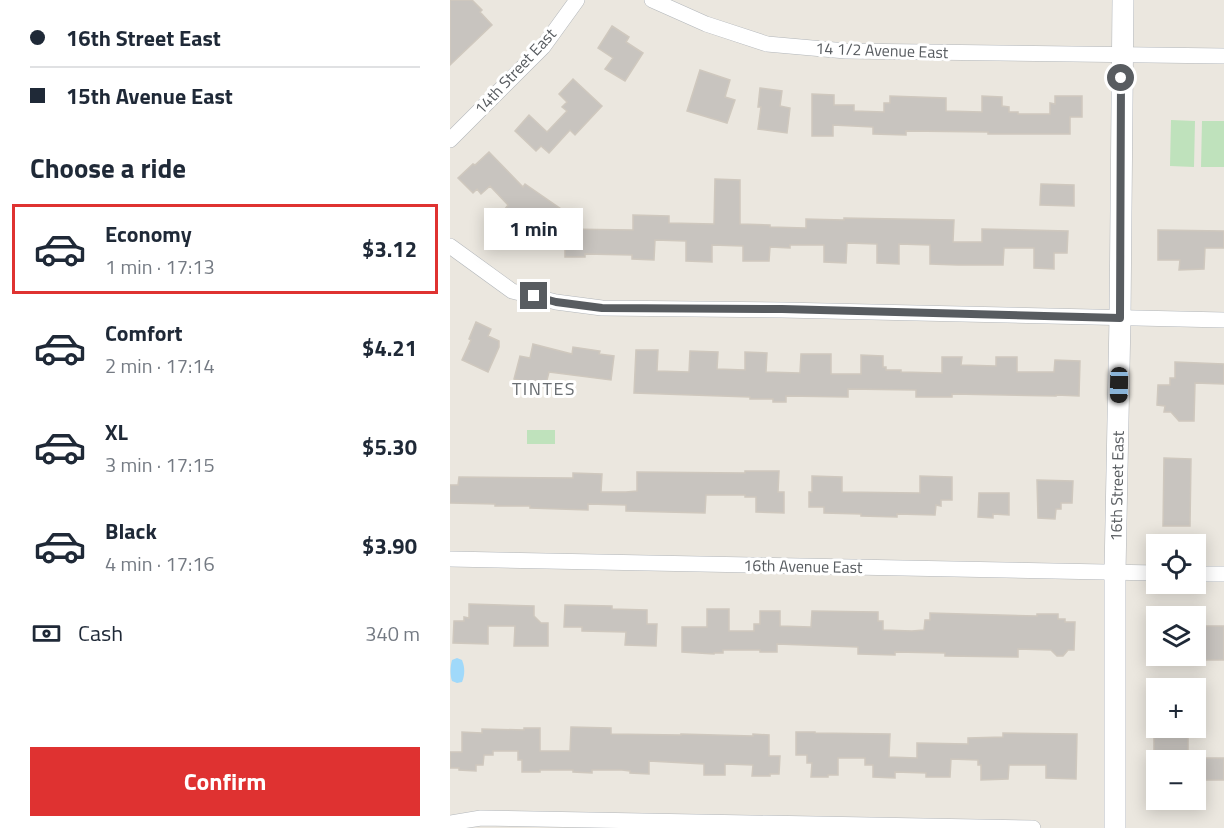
<!DOCTYPE html>
<html lang="en">
<head>
<meta charset="utf-8">
<style>
  :root { --surface:#fff; --page:#f6f6f7; --text:#1f2937; --muted:#747a83; --line:#e0e1e3; --accent:#df3231 }
  body { margin:0; font-family:"Titillium Web",sans-serif; background:var(--page); color:var(--text); height:100vh; display:flex; flex-direction:column; font-size:22px; white-space:nowrap }
  * { box-sizing:border-box; margin:0 }
  p { font-size:20px; color:var(--muted) }
  .icon { flex:none; width:33px; height:33px; fill:none; stroke:currentColor; stroke-width:2; stroke-linecap:round; stroke-linejoin:round }
  .map { position:relative; flex:1; overflow:hidden }
  .drawer { display:flex; flex-direction:column; background:var(--surface); width:450px }
  .drawer>* { flex:none }
  .hud { display:grid; align-content:center; height:132px; padding:0 30px; background:var(--surface) }
  .buttons { position:absolute; left:696px; top:534px; display:grid; gap:12px }
  .buttons a { display:grid; place-items:center; width:60px; height:60px; border-radius:0px; background:var(--surface); box-shadow:0 3px 15px #0003; font-size:30px }
  .end { position:absolute; width:27px; height:27px; margin:-14px; border:8px solid #585c60; background:#fff; box-shadow:0 0 0 3px #fff }
  .from { border-radius:50% }
  .bubble { position:absolute; height:42px; border-radius:0px; background:var(--surface); box-shadow:0 3px 15px #0003; font-size:20px; font-weight:700; line-height:42px; text-align:center }
  .car { position:absolute; width:18px; height:36px; margin:-18px -9px; border-radius:8px; box-shadow:0 0 4px 2px #0007; background:linear-gradient(#222 24%,#8ab4d8 0 40%,#222 0 76%,#8ab4d8 0 86%,#222 0) }
  .hud b { display:flex; align-items:center; gap:21px; height:57px; font-size:22px }
  .hud b+b { border-top:2px solid var(--line) }
  .hud i { width:15px; height:15px; background:var(--text) }
  ul { padding:0; list-style:none }
  li { display:flex; align-items:center; gap:18px; height:90px; margin:0 12px 9px; padding:0 18px; border:3px solid transparent; border-radius:0px }
  li div { flex:1 }
  li b { display:block; font-size:22px }
  li em { font-style:normal; font-weight:700 }
  li.selected { border-color:var(--accent) }
  li>.icon { width:54px; height:54px; stroke-width:1.5 }
  h2 { padding:0 30px; font-size:27px; line-height:72px }
  .pay { display:flex; align-items:center; gap:15px; height:66px; padding:0 30px; font-size:22px }
  .pay p { margin-inline-start:auto }
  .primary-button { display:flex; gap:12px; margin-top:auto; padding:12px 30px }
  .primary-button a { flex:1; height:69px; border-radius:0px; background:var(--accent); color:#fff; font-size:24px; font-weight:700; line-height:69px; text-align:center }
  main { display:flex; flex:1; min-height:0 }
  .map>svg:first-child { display:block }
</style>
</head>
<body>
<main>
<section class="drawer">
<div class="hud">
<b><i class="from"></i>16th Street East</b>
<b><i></i>15th Avenue East</b>
</div>
<h2>Choose a ride</h2>
<ul>
<li class="selected"><svg class="icon" aria-label="car" viewBox="0 0 24 24"><path d="M5 17H2v-5l4-1 3-4h7l3 4 3 1v5h-3M9 17h6M6 11h13"/><circle cx="7" cy="17" r="2"/><circle cx="17" cy="17" r="2"/></svg><div><b>Economy</b><p>1 min · 17:13</p></div><em>$3.12</em></li>
<li><svg class="icon" aria-label="car" viewBox="0 0 24 24"><path d="M5 17H2v-5l4-1 3-4h7l3 4 3 1v5h-3M9 17h6M6 11h13"/><circle cx="7" cy="17" r="2"/><circle cx="17" cy="17" r="2"/></svg><div><b>Comfort</b><p>2 min · 17:14</p></div><em>$4.21</em></li>
<li><svg class="icon" aria-label="car" viewBox="0 0 24 24"><path d="M5 17H2v-5l4-1 3-4h7l3 4 3 1v5h-3M9 17h6M6 11h13"/><circle cx="7" cy="17" r="2"/><circle cx="17" cy="17" r="2"/></svg><div><b>XL</b><p>3 min · 17:15</p></div><em>$5.30</em></li>
<li><svg class="icon" aria-label="car" viewBox="0 0 24 24"><path d="M5 17H2v-5l4-1 3-4h7l3 4 3 1v5h-3M9 17h6M6 11h13"/><circle cx="7" cy="17" r="2"/><circle cx="17" cy="17" r="2"/></svg><div><b>Black</b><p>4 min · 17:16</p></div><em>$3.90</em></li>
</ul>
<div class="pay"><svg class="icon" aria-label="cash" viewBox="0 0 24 24"><path d="M3 7h18v10H3z"/><circle cx="12" cy="12" r="2"/></svg>Cash<p>340 m</p></div>
<div class="primary-button"><a>Confirm</a></div>
</section>
<div class="map">
<svg width="774" height="828" viewBox="0 0 774 828">
  <rect width="100%" height="100%" fill="#ebe7df"/>
  <path fill="#bfe2bc" d="M 721,120 L 745,121 L 744,167 L 720,166 Z
    M 752,121 L 774,121 L 774,167 L 751,167 Z
    M 77,430 L 105,430 L 105,444 L 77,444 Z"/>
  <path fill="#a0d9fa" d="M 7,658 L 12,660 C 15,667 15,675 12,682 L 7,683 L 2,681 C 0,675 0,667 2,660 Z"/>
  <path fill="#c8c4bf" stroke="#cfc8be" stroke-width="1.5" d="M 0,0 L 22,0 L 32,10 L 30,12 L 42,25 L 0,65 Z
    M 162,26 L 179,37 L 176,42 L 193,53 L 175,81 L 155,69 L 163,58 L 148,48 Z
    M 250,70 L 280,80 L 275,97 L 285,100 L 277,123 L 237,111 Z
    M 123,79 L 152,106 L 125,135 L 120,130 L 99,153 L 91,146 L 86,151 L 65,131 L 79,115 L 97,132 L 117,111 L 112,107 L 117,102 L 109,94 Z
    M 310,88 L 332,91 L 330,106 L 340,108 L 337,133 L 308,129 L 311,107 L 308,107 Z
    M 362,94 L 384,95 L 384,105 L 404,105 L 404,111 L 434,112 L 434,103 L 440,103 L 440,96 L 496,98 L 496,111 L 532,112 L 532,96 L 552,97 L 552,106 L 559,107 L 559,112 L 568,112 L 568,114 L 600,114 L 600,103 L 605,104 L 605,96 L 632,96 L 632,117 L 620,117 L 620,134 L 538,134 L 538,132 L 456,131 L 456,135 L 423,134 L 423,127 L 383,125 L 383,136 L 362,136 Z
    M 39,152 L 73,187 L 75,184 L 111,209 L 95,231 L 86,226 L 75,241 L 46,221 L 58,205 L 40,186 L 31,194 L 27,189 L 23,193 L 8,178 L 23,164 L 25,165 Z
    M 265,179 L 290,180 L 290,224 L 320,225 L 320,227 L 356,228 L 356,219 L 394,220 L 394,218 L 504,220 L 503,242 L 532,242 L 532,229 L 618,231 L 617,253 L 604,253 L 604,269 L 584,268 L 584,248 L 554,248 L 553,265 L 508,265 L 480,264 L 480,245 L 449,244 L 449,264 L 427,263 L 427,244 L 397,243 L 396,263 L 374,262 L 374,245 L 340,245 L 340,248 L 320,247 L 319,261 L 293,261 L 293,246 L 262,245 L 262,262 L 236,261 L 236,241 L 205,240 L 204,260 L 182,259 L 182,255 L 135,254 L 135,257 L 115,257 L 115,229 L 183,230 L 183,215 L 219,216 L 219,223 L 264,224 Z
    M 591,184 L 624,185 L 624,206 L 590,205 Z
    M 708,230 L 774,231 L 774,248 L 755,248 L 754,269 L 729,270 L 730,260 L 708,260 Z
    M 26,322 L 41,329 L 38,336 L 49,341 L 49,347 L 38,372 L 12,360 L 21,340 L 19,339 Z
    M 83,344 L 122,354 L 123,347 L 150,351 L 149,354 L 164,356 L 161,380 L 99,372 L 95,388 L 64,379 L 70,356 L 80,358 Z
    M 186,350 L 208,350 L 207,371 L 239,372 L 240,351 L 268,352 L 267,369 L 295,370 L 295,352 L 317,353 L 316,372 L 350,373 L 351,354 L 381,354 L 381,374 L 411,374 L 411,355 L 433,356 L 433,367 L 436,367 L 436,370 L 451,370 L 451,372 L 492,373 L 492,357 L 512,357 L 511,365 L 546,366 L 546,357 L 567,357 L 567,372 L 604,372 L 605,360 L 630,361 L 629,396 L 606,395 L 606,396 L 502,394 L 502,397 L 466,397 L 466,390 L 398,389 L 398,397 L 336,396 L 336,402 L 323,402 L 323,399 L 300,399 L 300,397 L 184,393 Z
    M 725,362 L 774,364 L 774,384 L 745,383 L 744,421 L 729,421 L 721,412 L 714,412 L 715,406 L 707,405 L 708,385 L 720,385 L 720,378 L 725,378 Z
    M 714,458 L 741,459 L 740,526 L 713,526 Z
    M 295,471 L 329,471 L 328,492 L 334,492 L 334,513 L 306,512 L 306,497 L 295,497 L 295,495 L 256,495 L 255,513 L 176,511 L 176,505 L 138,504 L 138,510 L 80,508 L 80,506 L 45,506 L 45,504 L 0,503 L 0,485 L 8,485 L 9,477 L 123,478 L 123,473 L 152,474 L 151,492 L 176,492 L 187,491 L 187,472 L 295,473 Z
    M 362,476 L 392,477 L 392,492 L 470,493 L 470,476 L 502,477 L 502,500 L 491,500 L 491,506 L 486,505 L 485,515 L 447,514 L 447,517 L 411,516 L 411,514 L 374,513 L 374,507 L 359,507 L 359,492 L 362,492 Z
    M 587,480 L 623,481 L 622,503 L 611,503 L 611,509 L 606,509 L 605,519 L 588,518 Z
    M 529,493 L 559,493 L 559,515 L 543,514 L 543,518 L 528,517 Z
    M 19,604 L 84,606 L 84,616 L 91,623 L 98,623 L 98,646 L 64,646 L 65,626 L 38,626 L 38,644 L 3,643 L 4,621 L 14,621 L 14,617 L 19,618 Z
    M 115,605 L 162,606 L 162,609 L 197,610 L 197,624 L 207,624 L 206,646 L 175,645 L 176,632 L 132,631 L 132,627 L 114,627 Z
    M 257,609 L 279,609 L 279,631 L 304,631 L 304,624 L 310,624 L 310,611 L 330,611 L 330,626 L 361,627 L 362,611 L 428,612 L 428,621 L 433,621 L 433,630 L 462,631 L 474,630 L 475,620 L 480,620 L 480,613 L 587,616 L 587,614 L 608,614 L 608,619 L 615,619 L 615,622 L 625,622 L 624,650 L 618,650 L 613,656 L 607,656 L 601,650 L 568,649 L 568,657 L 495,656 L 495,653 L 445,652 L 445,655 L 408,654 L 408,647 L 327,644 L 327,652 L 310,652 L 310,650 L 273,650 L 273,653 L 264,653 L 264,654 L 232,652 L 232,627 L 257,627 Z
    M 746,626 L 774,626 L 774,660 L 746,660 Z
    M 121,727 L 161,728 L 161,734 L 231,735 L 231,734 L 303,736 L 303,734 L 319,735 L 319,756 L 330,756 L 329,774 L 320,774 L 320,776 L 302,776 L 303,765 L 275,764 L 275,775 L 254,775 L 254,764 L 199,761 L 199,774 L 180,773 L 180,771 L 172,770 L 142,770 L 142,773 L 123,772 L 123,770 L 90,770 L 90,772 L 72,772 L 72,760 L 68,760 L 68,751 L 43,751 L 43,755 L 34,755 L 33,765 L 26,765 L 26,771 L 9,770 L 9,768 L 0,768 L 0,752 L 12,752 L 12,732 L 32,733 L 32,729 L 74,730 L 74,728 L 90,728 L 90,751 L 120,751 Z
    M 346,732 L 365,732 L 365,733 L 440,734 L 439,757 L 467,758 L 467,743 L 518,744 L 518,738 L 553,737 L 553,733 L 627,734 L 626,779 L 596,778 L 596,765 L 559,765 L 558,779 L 531,780 L 531,765 L 528,765 L 528,760 L 501,759 L 500,777 L 476,777 L 476,773 L 445,772 L 445,778 L 423,777 L 423,765 L 415,765 L 415,758 L 388,758 L 388,775 L 378,775 L 378,777 L 361,777 L 362,763 L 357,763 L 357,755 L 346,755 Z
    M 704,736 L 738,736 L 738,760 L 704,760 Z
    M 746,758 L 774,758 L 774,780 L 746,780 Z"/>
  <g fill="none" stroke-linecap="round" stroke-linejoin="round">
    <g stroke="#b2b6ba" stroke-width="16">
      <path id="street" d="M 202,0 L 256,24 L 317,44 L 396,51 L 774,56
        M 0,140 L 93,47 L 127,0
        M 0,246 L 62,291 L 106,302 L 152,308 L 332,310 L 774,320
        M 0,559 L 706,573
        M 746,574 L 774,574
        M 0,823 L 31,818 L 583,828"/>
    </g>
    <g stroke="#b1b5ba" stroke-width="22">
      <g id="secondary">
        <path id="s1" d="M 665,828 L 665,572 L 670,318 L 673,0"/>
      </g>
    </g>
    <use href="#street" stroke="#fff" stroke-width="15"/>
    <use href="#secondary" stroke="#fff" stroke-width="21"/>
  </g>
  <g fill="none" stroke-linecap="round" stroke-linejoin="round">
    <path stroke="#585c60" stroke-width="8" d="M 84,296 L 106,302 L 152,308 L 332,309 L 670,318 L 671,78"/>
  </g>
  <g text-anchor="middle" stroke-width="6" stroke-linejoin="round" paint-order="stroke">
    <g font-size="16" fill="#585c60" stroke="#fff">
      <text transform="translate(432 50) rotate(2)" y="6">14 1/2 Avenue East</text>
      <text transform="translate(65 71) rotate(-47)" y="6">14th Street East</text>
      <text dy="6" stroke="none"><textPath href="#s1" startOffset="342">16th Street East</textPath></text>
      <text transform="translate(353 566) rotate(1)" y="6">16th Avenue East</text>
    </g>
    <g font-size="18" letter-spacing="1.5" fill="#696e72" stroke="#fff">
      <text x="94" y="395">TINTES</text>
    </g>
  </g>
</svg>
<div class="buttons">
<a><svg class="icon" aria-label="locate" viewBox="0 0 24 24"><circle cx="12" cy="12" r="6"/><path d="M12 2v4M12 18v4M2 12h4M18 12h4"/></svg></a>
<a><svg class="icon" aria-label="layers" viewBox="0 0 24 24"><path d="M12 4l9 5-9 5-9-5zM3 14l9 5 9-5"/></svg></a>
<a>+</a>
<a>−</a>
</div>
<i class="end from" style="left:671px;top:78px"></i>
<i class="end" style="left:84px;top:296px"></i>
<div class="bubble" style="left:34px;top:208px;width:99px">1 min</div>
<i class="car" style="left:669px;top:385px;rotate:181deg"></i>
</div>
</main>
</body>
</html>
